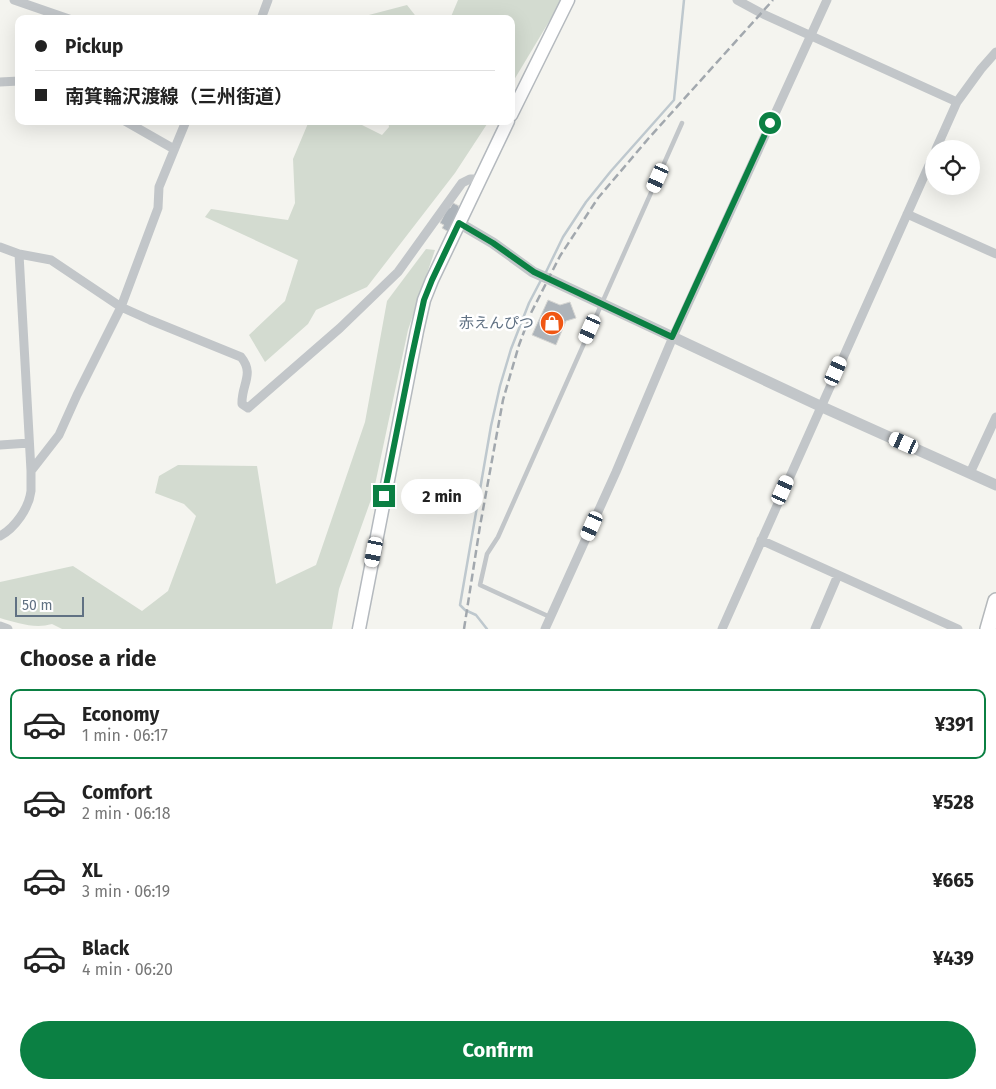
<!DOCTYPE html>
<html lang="en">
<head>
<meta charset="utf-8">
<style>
  :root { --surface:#fff; --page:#f6f6f6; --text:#222; --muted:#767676; --line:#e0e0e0; --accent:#0b8043 }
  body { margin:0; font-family:"Fira Sans","Noto Sans JP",sans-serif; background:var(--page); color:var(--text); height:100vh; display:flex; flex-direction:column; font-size:19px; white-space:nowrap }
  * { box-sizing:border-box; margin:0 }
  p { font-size:16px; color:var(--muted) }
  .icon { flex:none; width:28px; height:28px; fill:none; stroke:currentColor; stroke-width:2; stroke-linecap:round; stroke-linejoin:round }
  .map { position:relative; height:629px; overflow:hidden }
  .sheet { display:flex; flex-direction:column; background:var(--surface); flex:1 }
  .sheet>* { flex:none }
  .hud { position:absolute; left:15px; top:15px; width:500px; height:110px; border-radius:10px; box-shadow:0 5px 20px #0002; display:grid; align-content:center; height:110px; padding:0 20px; background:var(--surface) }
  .fabs { position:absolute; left:925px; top:140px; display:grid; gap:10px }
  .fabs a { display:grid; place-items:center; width:55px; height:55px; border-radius:50%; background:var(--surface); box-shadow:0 5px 20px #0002; font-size:25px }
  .scale { position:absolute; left:15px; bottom:12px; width:69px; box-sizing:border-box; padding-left:5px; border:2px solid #607183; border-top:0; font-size:14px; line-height:18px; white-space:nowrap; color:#607183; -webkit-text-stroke:4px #fff; paint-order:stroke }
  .end { position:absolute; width:22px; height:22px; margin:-11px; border:6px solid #0b8043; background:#fff; box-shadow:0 0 0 2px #fff }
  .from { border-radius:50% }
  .bubble { position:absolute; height:35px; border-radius:18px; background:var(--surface); box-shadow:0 5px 20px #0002; font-size:16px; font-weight:700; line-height:35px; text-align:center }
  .car { position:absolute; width:15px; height:30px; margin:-15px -8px; border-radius:6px; box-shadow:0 0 4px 1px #0007; background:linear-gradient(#fff 24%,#345 0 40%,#fff 0 76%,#345 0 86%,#fff 0) }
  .hud b { display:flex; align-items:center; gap:18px; height:48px; font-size:19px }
  .hud b+b { border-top:1px solid var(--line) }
  .hud i { width:12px; height:12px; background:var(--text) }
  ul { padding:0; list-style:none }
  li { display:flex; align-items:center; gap:15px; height:70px; margin:0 10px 8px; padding:0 10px; border:2px solid transparent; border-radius:10px }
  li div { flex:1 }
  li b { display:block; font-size:19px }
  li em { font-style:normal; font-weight:700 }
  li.current { border-color:var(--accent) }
  li>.icon { width:45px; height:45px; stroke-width:1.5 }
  h2 { padding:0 20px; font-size:22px; line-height:60px }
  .primary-button { display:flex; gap:10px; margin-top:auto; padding:10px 20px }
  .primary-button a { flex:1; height:58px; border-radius:30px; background:var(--accent); color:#fff; font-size:20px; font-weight:700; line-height:58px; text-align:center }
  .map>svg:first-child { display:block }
</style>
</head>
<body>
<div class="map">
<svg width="996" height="629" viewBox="0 0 996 629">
  <rect width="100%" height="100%" fill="#f4f4ef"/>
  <path fill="#d3dbd0" d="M 458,0 L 562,0 L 511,85 L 511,19 L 450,19 Z
    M 407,5 L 418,19 L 366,19 L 365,16 Z
    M 309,121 L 354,121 L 382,135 L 389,127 L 388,121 L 489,121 L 455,173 L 367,287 L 316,310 L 308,324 L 265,362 L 249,335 L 285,301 L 298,260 L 205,217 L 211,209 L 288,220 L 295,203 L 293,159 Z
    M 426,249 L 435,250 L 408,330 L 373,494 L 339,589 L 332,629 L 62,629 L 52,624 C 35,629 17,623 0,618 L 0,582 L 73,566 L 142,611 L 168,591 L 196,516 L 184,504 L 155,493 L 159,476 L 178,465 L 257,466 L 276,584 L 316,565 L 365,422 L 387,301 Z"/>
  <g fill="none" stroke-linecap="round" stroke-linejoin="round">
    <path stroke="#bec8ce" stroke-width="2.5" d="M 545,274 L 563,237 L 586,202 L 611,171 L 674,100 L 684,0
      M 487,629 L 476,615 L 465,610 L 460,605 L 491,426 L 500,386 L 511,349 L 529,303 L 541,280"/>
  </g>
  <path fill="#adb4ba" stroke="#d5d5d2" d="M 453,203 L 459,206 L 458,207 L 460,208 L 449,232 L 442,228 L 444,225 L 440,223 L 448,207 L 450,208 Z
    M 548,300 L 560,305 L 570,302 L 576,318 L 566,321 L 556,345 L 532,335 Z"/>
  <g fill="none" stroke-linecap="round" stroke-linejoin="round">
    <g stroke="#b4b9be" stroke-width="15">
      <path id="secondary" d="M 511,115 L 568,0
        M 359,629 L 417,331 L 424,300 L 432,280 L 508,121"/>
    </g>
    <g stroke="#b4b8bb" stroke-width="18">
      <path id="trunk" d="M 988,629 L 996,601"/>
    </g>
    <path stroke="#c2c6c9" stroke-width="4.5" d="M 550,617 L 480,585 L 487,554 L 498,537 L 682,123"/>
    <path stroke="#c2c6c9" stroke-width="9" d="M 14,0 L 69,19
      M 737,0 L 761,13
      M 763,14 L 957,102
      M 261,19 L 268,0
      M 0,82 L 19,81
      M 125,121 L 174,149
      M 936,149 L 957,102 L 981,69 L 996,52
      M 907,214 L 996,254
      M 0,247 L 19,254 L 51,260 L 121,307 L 150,320 L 241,357 C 255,374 241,385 242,404 L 248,408 L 340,328 L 398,272 L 462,183 L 470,179 L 480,179
      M 0,445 L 29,443
      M 31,471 L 59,435 L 77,395 L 121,307 L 158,208 L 159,187 L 186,121
      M 970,473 L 996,417
      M 0,536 C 15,528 29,508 31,491 C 31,485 31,478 31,471 L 19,254
      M 761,540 L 958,629
      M 0,626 L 8,629
      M 545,629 L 616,472 L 673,337 L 827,0
      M 722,629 L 934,154
      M 815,629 L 838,575"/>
    <path stroke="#c2c6c9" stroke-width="11" d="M 459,223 L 493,243 L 533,272 L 549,279 L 820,406 L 996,485"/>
    <use href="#secondary" stroke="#fff" stroke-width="12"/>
    <use href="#trunk" stroke="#fff" stroke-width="15"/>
    <path stroke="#a2a8ae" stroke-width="2.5" stroke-dasharray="8 4" stroke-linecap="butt" d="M 464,629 L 480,526 L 503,400 L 519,345 L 531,313 L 560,256 L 598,198 L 648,139 L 773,0"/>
  </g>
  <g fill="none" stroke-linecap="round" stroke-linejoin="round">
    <path stroke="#0b8043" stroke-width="6" d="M 384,496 L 411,360 L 424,300 L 432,280 L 459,223 L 493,243 L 534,272 L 672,337 L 770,123"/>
  </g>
  <defs>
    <g id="shop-disc" transform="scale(1.25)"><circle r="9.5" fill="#f05613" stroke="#fff"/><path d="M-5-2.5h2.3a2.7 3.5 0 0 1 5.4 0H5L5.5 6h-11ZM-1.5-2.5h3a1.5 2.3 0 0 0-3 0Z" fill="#fff"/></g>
  </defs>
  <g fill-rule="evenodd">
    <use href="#shop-disc" x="552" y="323"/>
  </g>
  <g text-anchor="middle" stroke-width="5" stroke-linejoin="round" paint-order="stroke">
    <g font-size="15" fill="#607183" stroke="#fff" text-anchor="end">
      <text x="534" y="328">赤えんぴつ</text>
    </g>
  </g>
</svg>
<div class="fabs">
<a><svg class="icon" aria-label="locate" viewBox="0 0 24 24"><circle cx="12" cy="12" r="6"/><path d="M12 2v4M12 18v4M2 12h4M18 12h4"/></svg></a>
</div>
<div class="scale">50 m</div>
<i class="end from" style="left:770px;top:123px"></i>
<i class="end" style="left:384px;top:496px"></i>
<div class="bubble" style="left:401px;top:479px;width:82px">2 min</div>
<i class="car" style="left:658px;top:178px;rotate:204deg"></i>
<i class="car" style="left:590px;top:329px;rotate:204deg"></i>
<i class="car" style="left:836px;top:371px;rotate:24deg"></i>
<i class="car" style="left:904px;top:443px;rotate:294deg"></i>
<i class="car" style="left:783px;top:490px;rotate:24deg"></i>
<i class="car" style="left:592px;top:526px;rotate:204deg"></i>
<i class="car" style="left:374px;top:552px;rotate:191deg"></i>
<div class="hud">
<b><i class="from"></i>Pickup</b>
<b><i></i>南箕輪沢渡線（三州街道）</b>
</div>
</div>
<section class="sheet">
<h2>Choose a ride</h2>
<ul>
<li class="current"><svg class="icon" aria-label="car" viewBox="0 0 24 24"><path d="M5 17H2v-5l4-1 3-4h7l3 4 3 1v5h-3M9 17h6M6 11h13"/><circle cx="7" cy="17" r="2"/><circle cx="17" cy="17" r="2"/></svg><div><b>Economy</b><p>1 min · 06:17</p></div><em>¥391</em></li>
<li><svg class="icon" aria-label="car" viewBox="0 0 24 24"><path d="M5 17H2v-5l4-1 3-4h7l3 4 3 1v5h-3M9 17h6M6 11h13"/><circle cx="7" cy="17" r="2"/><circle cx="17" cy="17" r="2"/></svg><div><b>Comfort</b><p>2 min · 06:18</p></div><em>¥528</em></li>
<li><svg class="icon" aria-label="car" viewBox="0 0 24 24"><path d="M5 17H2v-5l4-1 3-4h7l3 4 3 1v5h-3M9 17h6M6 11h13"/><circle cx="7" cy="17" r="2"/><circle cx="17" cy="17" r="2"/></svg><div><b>XL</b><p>3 min · 06:19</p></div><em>¥665</em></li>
<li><svg class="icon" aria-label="car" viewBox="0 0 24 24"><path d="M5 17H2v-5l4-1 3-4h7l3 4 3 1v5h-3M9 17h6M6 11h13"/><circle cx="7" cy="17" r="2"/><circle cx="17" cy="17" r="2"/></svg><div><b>Black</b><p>4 min · 06:20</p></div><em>¥439</em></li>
</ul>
<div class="primary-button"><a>Confirm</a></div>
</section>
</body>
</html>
